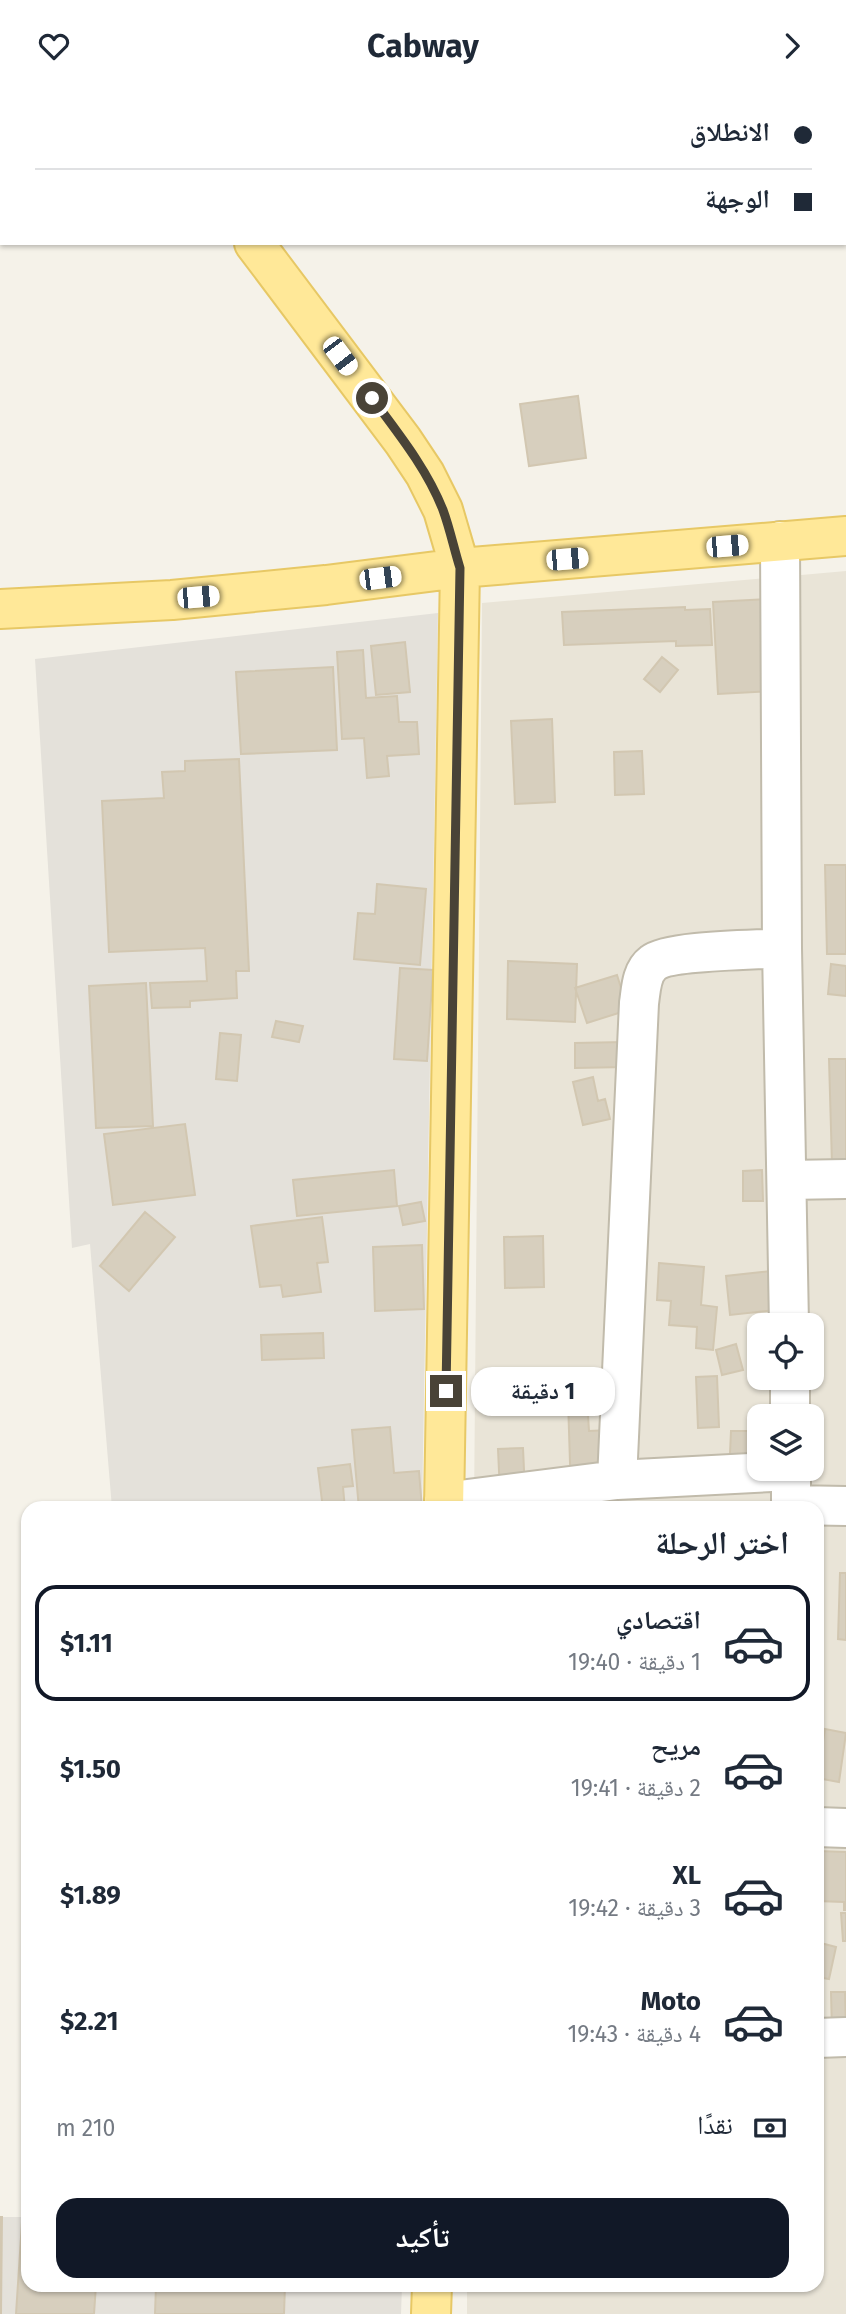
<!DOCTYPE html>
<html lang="ar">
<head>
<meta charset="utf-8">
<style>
  :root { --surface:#fff; --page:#f2f2f3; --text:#1f2937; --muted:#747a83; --line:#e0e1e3; --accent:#111827 }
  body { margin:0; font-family:"Fira Sans","Noto Naskh Arabic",sans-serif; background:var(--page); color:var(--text); direction:rtl; height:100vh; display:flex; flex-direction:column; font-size:26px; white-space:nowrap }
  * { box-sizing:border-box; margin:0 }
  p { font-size:23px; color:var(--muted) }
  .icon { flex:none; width:38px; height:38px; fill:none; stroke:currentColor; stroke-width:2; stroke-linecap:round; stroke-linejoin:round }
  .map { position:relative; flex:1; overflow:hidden; direction:ltr }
  .panel { position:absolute; left:21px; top:1410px; width:803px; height:791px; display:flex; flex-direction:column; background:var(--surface); border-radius:21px; box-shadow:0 2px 5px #0004; direction:rtl }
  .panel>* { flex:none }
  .banner { position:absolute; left:0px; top:0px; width:847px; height:154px; box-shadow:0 2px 5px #0004; direction:rtl; display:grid; align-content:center; height:154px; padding:0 35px; background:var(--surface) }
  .buttons { position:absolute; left:747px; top:1222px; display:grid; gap:14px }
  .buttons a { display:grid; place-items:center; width:77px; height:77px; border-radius:14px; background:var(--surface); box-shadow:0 2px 5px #0004; font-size:35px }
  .end { position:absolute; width:32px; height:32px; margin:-16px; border:9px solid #494337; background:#fff; box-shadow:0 0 0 4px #fff }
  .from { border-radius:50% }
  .bubble { position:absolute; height:49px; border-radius:21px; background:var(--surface); box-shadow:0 2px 5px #0004; font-size:23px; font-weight:700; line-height:49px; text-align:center; direction:rtl }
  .car { position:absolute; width:21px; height:42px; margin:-21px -10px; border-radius:9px; box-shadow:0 0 5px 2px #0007; background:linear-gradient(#fff 24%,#345 0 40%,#fff 0 76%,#345 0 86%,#fff 0) }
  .banner b { display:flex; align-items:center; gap:24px; height:66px; font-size:26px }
  .banner b+b { border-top:2px solid var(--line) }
  .banner i { width:18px; height:18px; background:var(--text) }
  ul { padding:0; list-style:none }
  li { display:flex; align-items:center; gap:21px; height:116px; margin:0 14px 10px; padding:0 21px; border:4px solid transparent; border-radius:21px }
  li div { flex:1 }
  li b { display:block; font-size:26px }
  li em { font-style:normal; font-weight:700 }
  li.on { border-color:var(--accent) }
  li>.icon { width:63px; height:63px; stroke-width:1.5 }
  h2 { padding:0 35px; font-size:32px; line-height:84px }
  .pay { display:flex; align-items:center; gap:18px; height:77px; padding:0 35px; font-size:26px }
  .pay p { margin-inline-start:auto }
  .button { display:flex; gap:14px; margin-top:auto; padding:14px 35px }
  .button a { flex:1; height:80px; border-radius:21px; background:var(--accent); color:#fff; font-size:28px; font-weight:700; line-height:80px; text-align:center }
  header { display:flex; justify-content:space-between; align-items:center; height:91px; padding:0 35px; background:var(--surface); font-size:32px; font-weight:700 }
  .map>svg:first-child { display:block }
</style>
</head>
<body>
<header><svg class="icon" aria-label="forward" viewBox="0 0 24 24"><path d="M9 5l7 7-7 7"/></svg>Cabway<svg class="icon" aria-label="heart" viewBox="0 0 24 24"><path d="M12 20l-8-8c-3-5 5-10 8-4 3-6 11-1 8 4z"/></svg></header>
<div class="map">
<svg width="846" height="2223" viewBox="0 0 846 2223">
  <rect width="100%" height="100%" fill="#f5f2e9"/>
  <path fill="#e9e4d7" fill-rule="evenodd" d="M 846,480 L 846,2223 L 467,2223 L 467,2195 L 817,2194 L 817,1418 L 474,1417 L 482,512 ZM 760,1234 L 812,1234 L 812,1286 L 760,1286 ZM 760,1325 L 812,1325 L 812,1377 L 760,1377 Z"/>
  <path fill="#e4e1da" d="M 438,522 L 422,1417 L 112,1417 L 90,1153 L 72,1157 L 35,568 Z
    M 0,2126 L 28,2126 L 28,2194 L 402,2195 L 401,2223 L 0,2223 Z"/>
  <path fill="#d7cfbe" stroke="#d2c7b1" stroke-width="2" d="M 578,305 L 586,367 L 529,375 L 520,313 Z
    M 769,508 L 774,600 L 718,603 L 713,511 Z
    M 685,516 L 685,519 L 710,518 L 712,554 L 676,555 L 676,550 L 564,554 L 562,521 Z
    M 405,551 L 410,601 L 376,604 L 371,555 Z
    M 363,559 L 366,607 L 397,605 L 399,631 L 417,631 L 419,663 L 387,665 L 389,685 L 367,687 L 364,647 L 342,648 L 337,561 Z
    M 662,566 L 678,579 L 660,601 L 644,588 Z
    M 333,576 L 337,659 L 241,663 L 236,581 Z
    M 552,628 L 555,711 L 515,713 L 511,630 Z
    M 642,660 L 644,703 L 615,704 L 614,661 Z
    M 239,668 L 249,880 L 236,880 L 237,907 L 190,910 L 190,916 L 152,917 L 150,892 L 207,890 L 205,857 L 109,861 L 102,710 L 164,707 L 162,681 L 185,680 L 185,670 Z
    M 825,774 L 846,774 L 846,863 L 827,863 Z
    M 377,793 L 426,798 L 420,874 L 354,868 L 358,822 L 375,823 Z
    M 508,870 L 577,873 L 575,931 L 507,928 Z
    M 831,873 L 846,875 L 846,905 L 828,903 Z
    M 400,877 L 433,879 L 427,970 L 394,968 Z
    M 617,884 L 628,919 L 587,932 L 575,897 Z
    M 146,892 L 153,1035 L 96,1037 L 89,895 Z
    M 276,930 L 303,935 L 299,951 L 272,946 Z
    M 220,942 L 241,944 L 237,990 L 216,988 Z
    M 624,951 L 625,976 L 575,977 L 575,952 Z
    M 829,968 L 846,968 L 846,1073 L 832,1073 Z
    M 593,986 L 598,1010 L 605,1008 L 610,1028 L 583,1034 L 573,991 Z
    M 185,1033 L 195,1104 L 113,1114 L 104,1043 Z
    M 394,1079 L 397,1115 L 297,1125 L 293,1089 Z
    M 762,1079 L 763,1110 L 743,1110 L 743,1080 Z
    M 421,1111 L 425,1130 L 403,1134 L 399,1115 Z
    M 145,1121 L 175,1146 L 129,1200 L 100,1175 Z
    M 322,1126 L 328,1171 L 317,1172 L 321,1201 L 283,1206 L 281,1194 L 260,1196 L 251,1135 Z
    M 543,1145 L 544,1196 L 505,1197 L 504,1146 Z
    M 422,1154 L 424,1218 L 375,1220 L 373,1156 Z
    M 659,1172 L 704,1176 L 701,1214 L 717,1216 L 713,1259 L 696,1257 L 697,1236 L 669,1234 L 671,1210 L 657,1209 Z
    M 771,1180 L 775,1219 L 730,1224 L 726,1185 Z
    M 323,1242 L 324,1267 L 262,1269 L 261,1244 Z
    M 736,1253 L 743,1279 L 722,1284 L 716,1259 Z
    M 717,1285 L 719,1336 L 698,1337 L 696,1286 Z
    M 587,1308 L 589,1340 L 610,1339 L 614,1400 L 571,1403 L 568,1309 Z
    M 390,1336 L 394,1382 L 419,1380 L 422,1418 L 359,1418 L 352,1339 Z
    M 731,1340 L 748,1340 L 748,1355 L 760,1356 L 760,1377 L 729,1385 Z
    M 523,1357 L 525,1401 L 500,1402 L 498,1358 Z
    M 350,1373 L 353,1395 L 343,1396 L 345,1418 L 323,1418 L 318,1377 Z
    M 840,1482 L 846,1482 L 846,1549 L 838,1548 Z
    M 825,1638 L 846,1642 L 839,1691 L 817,1687 Z
    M 817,1760 L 846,1761 L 846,1819 L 844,1819 L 844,1811 L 817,1810 Z
    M 841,1822 L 846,1822 L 846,1850 L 843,1850 Z
    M 817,1851 L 836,1856 L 829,1888 L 817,1886 Z
    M 831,1901 L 845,1901 L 846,1940 L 832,1940 Z
    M 0,2126 L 2,2126 L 1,2223 L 0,2223 Z
    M 22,2131 L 28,2131 L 28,2194 L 96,2194 L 94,2223 L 16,2223 Z
    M 156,2194 L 285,2194 L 284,2223 L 155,2223 Z"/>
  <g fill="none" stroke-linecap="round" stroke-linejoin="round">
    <g stroke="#c1bbab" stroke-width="42">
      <path id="minor" d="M 780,450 L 782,857 L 789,1234
        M 787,1089 L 846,1088
        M 790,1286 L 790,1325
        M 791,1377 L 791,1414 L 846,1415
        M 617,1389 L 639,912 C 641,899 641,881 653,872 C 669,859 757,859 782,857
        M 444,1411 L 617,1389 L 791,1380
        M 817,1736 L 846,1737
        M 817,1947 L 846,1946"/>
    </g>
    <g stroke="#e7c865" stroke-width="42">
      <path id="major" d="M 136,0 L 138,2
        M 254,152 L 403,350 L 425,383 L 443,419 L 460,477 L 444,1418
        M 0,518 L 172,509 L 326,494 L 460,477 L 846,445
        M 431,2223 L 432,2194"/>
    </g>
    <use href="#minor" stroke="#fff" stroke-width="38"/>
    <use href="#major" stroke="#ffe898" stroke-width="38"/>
  </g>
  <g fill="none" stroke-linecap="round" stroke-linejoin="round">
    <path stroke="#494337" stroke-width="9" d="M 372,307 C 398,342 427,378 443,419 C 450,438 454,458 460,477 L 446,1300"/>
  </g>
</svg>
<div class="buttons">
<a><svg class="icon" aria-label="locate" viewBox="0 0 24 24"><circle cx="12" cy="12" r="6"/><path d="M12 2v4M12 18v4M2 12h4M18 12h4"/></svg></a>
<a><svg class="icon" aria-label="layers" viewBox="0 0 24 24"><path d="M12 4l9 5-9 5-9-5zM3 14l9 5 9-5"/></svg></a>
</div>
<i class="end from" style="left:372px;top:307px"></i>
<i class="end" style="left:446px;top:1300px"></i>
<div class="bubble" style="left:471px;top:1276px;width:144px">1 دقيقة</div>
<i class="car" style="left:340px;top:265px;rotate:143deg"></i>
<i class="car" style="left:727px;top:455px;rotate:85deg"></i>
<i class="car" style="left:567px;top:468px;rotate:85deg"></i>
<i class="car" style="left:380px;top:487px;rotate:83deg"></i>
<i class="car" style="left:198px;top:506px;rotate:85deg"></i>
<div class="banner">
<b><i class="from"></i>الانطلاق</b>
<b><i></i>الوجهة</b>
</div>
<section class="panel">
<h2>اختر الرحلة</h2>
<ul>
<li class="on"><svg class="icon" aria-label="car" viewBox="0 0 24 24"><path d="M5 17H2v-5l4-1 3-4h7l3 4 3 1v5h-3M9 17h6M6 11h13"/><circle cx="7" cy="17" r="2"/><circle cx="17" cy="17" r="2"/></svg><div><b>اقتصادي</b><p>1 دقيقة · 19:40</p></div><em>$1.11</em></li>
<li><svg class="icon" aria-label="car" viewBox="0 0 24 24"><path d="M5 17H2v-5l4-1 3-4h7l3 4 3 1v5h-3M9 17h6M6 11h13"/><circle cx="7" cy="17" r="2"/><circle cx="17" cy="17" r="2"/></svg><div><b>مريح</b><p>2 دقيقة · 19:41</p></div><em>$1.50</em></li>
<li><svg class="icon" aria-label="car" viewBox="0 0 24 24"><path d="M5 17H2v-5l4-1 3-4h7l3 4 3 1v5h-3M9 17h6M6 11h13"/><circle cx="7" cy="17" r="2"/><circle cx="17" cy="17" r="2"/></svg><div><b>XL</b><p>3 دقيقة · 19:42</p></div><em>$1.89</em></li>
<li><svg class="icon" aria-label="car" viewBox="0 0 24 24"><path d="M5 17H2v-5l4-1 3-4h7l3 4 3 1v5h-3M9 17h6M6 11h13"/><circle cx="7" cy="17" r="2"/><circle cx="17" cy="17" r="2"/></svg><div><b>Moto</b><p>4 دقيقة · 19:43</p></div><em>$2.21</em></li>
</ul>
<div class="pay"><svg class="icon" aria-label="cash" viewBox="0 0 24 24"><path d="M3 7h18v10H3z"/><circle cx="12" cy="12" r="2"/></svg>نقدًا<p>210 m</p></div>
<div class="button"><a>تأكيد</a></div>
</section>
</div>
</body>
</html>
